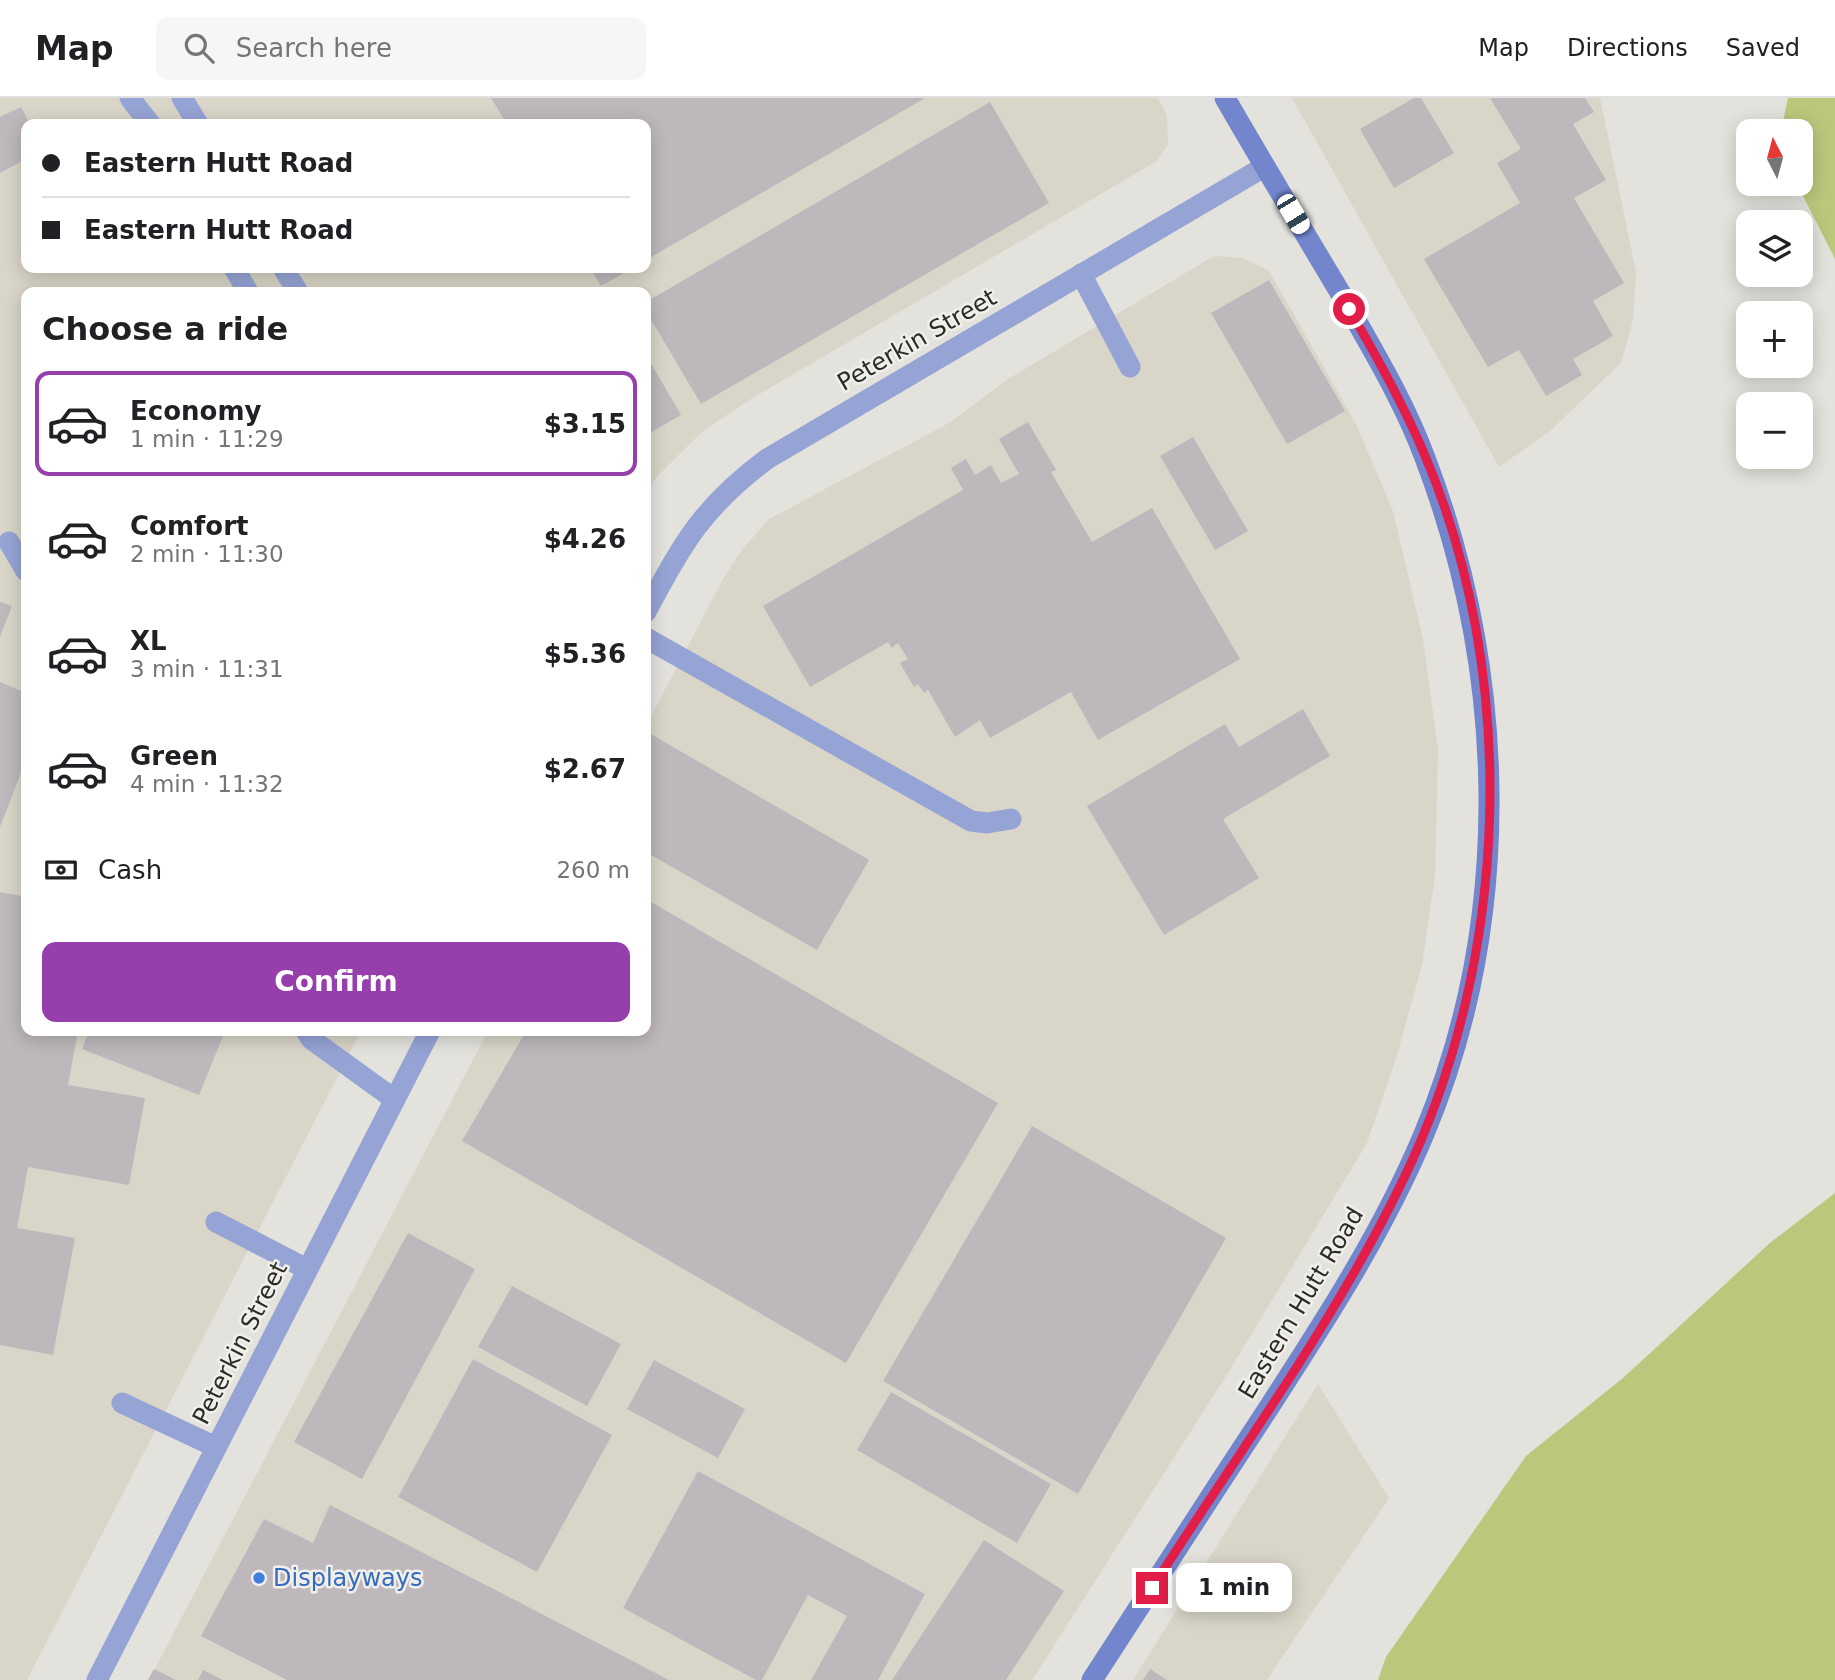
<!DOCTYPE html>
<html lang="en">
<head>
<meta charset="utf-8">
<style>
  :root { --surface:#fff; --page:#f6f6f6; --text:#202124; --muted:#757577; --line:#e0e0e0; --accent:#963fac }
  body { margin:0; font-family:"DejaVu Sans",sans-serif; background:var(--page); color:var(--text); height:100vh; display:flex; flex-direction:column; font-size:26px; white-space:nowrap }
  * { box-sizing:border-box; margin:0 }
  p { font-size:23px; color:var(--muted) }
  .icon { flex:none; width:38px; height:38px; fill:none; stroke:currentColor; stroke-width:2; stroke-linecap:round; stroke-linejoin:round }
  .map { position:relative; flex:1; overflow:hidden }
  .side { position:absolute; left:21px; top:189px; width:630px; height:749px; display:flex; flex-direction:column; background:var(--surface); border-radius:14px; box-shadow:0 4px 18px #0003 }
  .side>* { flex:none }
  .hud { position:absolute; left:21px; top:21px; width:630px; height:154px; border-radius:14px; box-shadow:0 4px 18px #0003; display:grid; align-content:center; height:154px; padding:0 21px; background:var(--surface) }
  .needle { width:46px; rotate:354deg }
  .tools { position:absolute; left:1736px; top:21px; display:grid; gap:14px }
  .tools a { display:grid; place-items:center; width:77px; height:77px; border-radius:14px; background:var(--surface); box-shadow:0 4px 18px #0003; font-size:35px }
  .end { position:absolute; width:32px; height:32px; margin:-16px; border:9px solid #e11d48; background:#fff; box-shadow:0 0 0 4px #fff }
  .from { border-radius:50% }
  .bubble { position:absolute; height:49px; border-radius:14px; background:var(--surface); box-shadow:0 4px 18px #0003; font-size:23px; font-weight:700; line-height:49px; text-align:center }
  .car { position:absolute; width:21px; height:42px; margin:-21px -10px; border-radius:9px; box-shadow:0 0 5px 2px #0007; background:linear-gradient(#fff 24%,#345 0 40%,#fff 0 76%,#345 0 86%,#fff 0) }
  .hud b { display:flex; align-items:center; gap:24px; height:66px; font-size:26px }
  .hud b+b { border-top:2px solid var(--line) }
  .hud i { width:18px; height:18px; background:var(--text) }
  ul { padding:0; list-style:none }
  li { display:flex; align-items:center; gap:21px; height:105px; margin:0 14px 10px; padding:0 7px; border:4px solid transparent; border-radius:14px }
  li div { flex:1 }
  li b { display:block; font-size:26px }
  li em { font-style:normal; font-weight:700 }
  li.current { border-color:var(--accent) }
  li>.icon { width:63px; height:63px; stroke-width:1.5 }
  h2 { padding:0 21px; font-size:32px; line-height:84px }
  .pay { display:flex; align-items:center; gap:18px; height:77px; padding:0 21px; font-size:26px }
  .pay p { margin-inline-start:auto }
  .cta { display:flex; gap:14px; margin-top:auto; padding:14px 21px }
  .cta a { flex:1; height:80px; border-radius:14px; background:var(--accent); color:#fff; font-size:28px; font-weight:700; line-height:80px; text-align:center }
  header { display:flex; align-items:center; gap:42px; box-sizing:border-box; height:98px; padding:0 35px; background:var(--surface); border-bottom:2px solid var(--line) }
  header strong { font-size:33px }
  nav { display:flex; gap:38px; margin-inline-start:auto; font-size:24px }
  .search { width:490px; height:63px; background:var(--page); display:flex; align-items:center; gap:18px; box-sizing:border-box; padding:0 24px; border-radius:14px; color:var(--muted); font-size:26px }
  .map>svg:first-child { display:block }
</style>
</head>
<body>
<header>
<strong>Map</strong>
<div class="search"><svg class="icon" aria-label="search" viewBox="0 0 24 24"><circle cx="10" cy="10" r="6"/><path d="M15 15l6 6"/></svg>Search here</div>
<nav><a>Map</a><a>Directions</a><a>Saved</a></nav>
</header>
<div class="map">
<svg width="1835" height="1582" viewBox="0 0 1835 1582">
  <rect width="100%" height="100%" fill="#e4e2dc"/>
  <path fill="#d9d5c8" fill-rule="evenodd" d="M 0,0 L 1158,0 L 1167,17 L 1168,46 L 1157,63 L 751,301 L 703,333 L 660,375 L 646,394 L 646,194 L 26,194 L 26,933 L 361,933 L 27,1582 L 0,1582 ZM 26,26 L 646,26 L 646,170 L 26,170 Z
    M 1292,0 L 1600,0 L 1636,174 L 1633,222 L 1621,265 L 1550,333 L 1499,369 Z
    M 1214,158 L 1243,160 L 1269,173 L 1356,326 L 1393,413 L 1423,541 L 1438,651 L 1435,778 L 1422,867 L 1397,957 L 1367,1045 L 1228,1275 L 1032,1582 L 149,1582 L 488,933 L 646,933 L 646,628 L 723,481 L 741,453 L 769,421 L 949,325 L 1008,281 Z
    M 1318,1286 L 1389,1400 L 1267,1582 L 1133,1582 Z"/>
  <path fill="#bac87c" d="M 1788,0 L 1835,0 L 1835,161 L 1797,86 L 1801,86 L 1801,33 L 1781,33 Z
    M 1835,1095 L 1835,1582 L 1378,1582 L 1386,1559 L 1526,1358 L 1623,1280 L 1771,1144 Z"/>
  <path fill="#beb8bd" d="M 491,0 L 925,0 L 646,162 L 646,26 L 507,26 Z
    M 1414,0 L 1421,0 L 1454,55 L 1394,90 L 1360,31 Z
    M 1490,0 L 1585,0 L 1594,14 L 1573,26 L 1606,82 L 1574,100 L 1624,185 L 1593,203 L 1613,238 L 1573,261 L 1582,277 L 1546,298 L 1519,252 L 1488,269 L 1424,161 L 1520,105 L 1497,65 L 1521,51 Z
    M 990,4 L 1049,105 L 701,306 L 646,213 L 646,204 Z
    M 21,9 L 30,26 L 26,26 L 26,61 L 0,75 L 0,19 Z
    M 590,170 L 633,170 L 601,188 Z
    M 1269,182 L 1345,313 L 1287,346 L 1211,215 Z
    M 646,257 L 681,317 L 646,337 Z
    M 1028,324 L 1056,372 L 1051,374 L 1092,444 L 1152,410 L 1240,561 L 1098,642 L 1071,594 L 990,640 L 980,622 L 955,639 L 928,592 L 924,595 L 918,586 L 914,589 L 900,565 L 908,561 L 898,545 L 892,550 L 888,544 L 810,589 L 763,508 L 963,392 L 951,370 L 966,361 L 975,377 L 991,367 L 1001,385 L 1019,376 L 999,341 Z
    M 1193,339 L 1248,433 L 1215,452 L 1160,358 Z
    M 0,504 L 12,508 L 0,539 Z
    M 0,584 L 26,595 L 26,662 L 0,729 Z
    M 1303,611 L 1330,658 L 1223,721 L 1259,780 L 1164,837 L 1087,708 L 1225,626 L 1239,649 Z
    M 649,635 L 869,762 L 817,852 L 646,754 L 646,641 Z
    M 0,794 L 26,799 L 26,933 L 78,933 L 68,987 L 145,1000 L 129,1087 L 28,1069 L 17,1130 L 75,1140 L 53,1257 L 0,1247 Z
    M 646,801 L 998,1005 L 846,1265 L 462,1043 L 526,933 L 646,933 Z
    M 89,933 L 225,933 L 199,997 L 82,951 Z
    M 1032,1028 L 1226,1140 L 1078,1396 L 883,1283 Z
    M 408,1135 L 475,1171 L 362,1381 L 294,1344 Z
    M 512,1188 L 621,1246 L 587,1308 L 478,1249 Z
    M 473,1261 L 612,1337 L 537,1474 L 398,1399 Z
    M 654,1262 L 745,1311 L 718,1360 L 627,1311 Z
    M 891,1294 L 1051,1386 L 1017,1445 L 857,1352 Z
    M 698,1373 L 925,1496 L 878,1582 L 811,1582 L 847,1518 L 808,1497 L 762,1582 L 756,1582 L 623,1510 Z
    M 330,1407 L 511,1500 L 669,1582 L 287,1582 L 201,1538 L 264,1421 L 313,1445 Z
    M 984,1442 L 1064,1493 L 1006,1582 L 892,1582 Z
    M 154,1571 L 176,1582 L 148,1582 Z
    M 1150,1571 L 1167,1582 L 1143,1582 Z
    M 203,1572 L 223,1582 L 198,1582 Z"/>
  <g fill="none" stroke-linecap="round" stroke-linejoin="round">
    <path stroke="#96a4d5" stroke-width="21" d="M 130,0 L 150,26
      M 182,0 L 198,26
      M 234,170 L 248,194
      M 283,170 L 298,194
      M 1081,176 L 1130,269
      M 9,444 L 26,473
      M 646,540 L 971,723 L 987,725 L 1011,721
      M 306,933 L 311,941 L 394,1001
      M 216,1124 L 307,1171
      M 122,1305 L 216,1349"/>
    <path stroke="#96a4d5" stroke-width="21" d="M 646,514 C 682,445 704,408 767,361 L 1264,69
      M 97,1582 L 430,933"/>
    <path stroke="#7285cd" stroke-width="21" d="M 1092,1582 C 1149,1494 1206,1405 1264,1317 C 1323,1226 1382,1136 1424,1036 C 1514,821 1507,575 1425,360 C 1404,303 1371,249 1341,196 C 1302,131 1263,66 1225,0"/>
  </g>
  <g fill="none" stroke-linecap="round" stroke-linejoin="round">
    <path stroke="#e11d48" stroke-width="9" d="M 1152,1490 C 1238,1355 1335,1224 1404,1080 C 1510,861 1520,577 1423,353 C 1402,304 1376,257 1349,211"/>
  </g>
  <circle fill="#3f7fe0" stroke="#f1efe9" stroke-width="2.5" cx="259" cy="1480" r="7"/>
  <g text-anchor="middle" stroke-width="5" stroke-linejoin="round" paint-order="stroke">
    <g font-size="24" fill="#2c2b29" stroke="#f1efe9">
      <text transform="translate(917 242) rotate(-30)" y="8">Peterkin Street</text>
      <text transform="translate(1301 1205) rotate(-59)" y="8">Eastern Hutt Road</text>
      <text transform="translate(240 1245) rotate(-63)" y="8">Peterkin Street</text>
    </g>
    <g font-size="24" fill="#366cbe" stroke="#f1efe9" text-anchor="start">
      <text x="273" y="1488">Displayways</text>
    </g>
  </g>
</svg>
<div class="tools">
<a><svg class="needle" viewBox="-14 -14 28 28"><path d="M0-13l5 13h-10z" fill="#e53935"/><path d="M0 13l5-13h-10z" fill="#757577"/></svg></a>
<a><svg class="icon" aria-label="layers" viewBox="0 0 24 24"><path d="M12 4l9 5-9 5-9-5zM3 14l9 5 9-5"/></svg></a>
<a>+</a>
<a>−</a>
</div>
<i class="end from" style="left:1349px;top:211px"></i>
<i class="end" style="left:1152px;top:1490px"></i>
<div class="bubble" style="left:1176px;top:1465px;width:116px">1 min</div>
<i class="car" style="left:1293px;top:116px;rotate:149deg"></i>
<div class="hud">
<b><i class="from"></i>Eastern Hutt Road</b>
<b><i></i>Eastern Hutt Road</b>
</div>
<section class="side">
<h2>Choose a ride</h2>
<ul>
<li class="current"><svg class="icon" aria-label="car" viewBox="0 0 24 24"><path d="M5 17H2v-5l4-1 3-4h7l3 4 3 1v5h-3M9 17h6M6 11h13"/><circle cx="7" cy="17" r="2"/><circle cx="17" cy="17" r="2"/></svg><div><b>Economy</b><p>1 min · 11:29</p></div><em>$3.15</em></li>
<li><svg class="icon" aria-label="car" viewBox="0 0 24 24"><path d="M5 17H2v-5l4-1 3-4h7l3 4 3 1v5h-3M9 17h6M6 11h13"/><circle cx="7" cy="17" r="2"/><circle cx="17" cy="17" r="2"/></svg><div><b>Comfort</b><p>2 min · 11:30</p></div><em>$4.26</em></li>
<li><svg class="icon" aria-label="car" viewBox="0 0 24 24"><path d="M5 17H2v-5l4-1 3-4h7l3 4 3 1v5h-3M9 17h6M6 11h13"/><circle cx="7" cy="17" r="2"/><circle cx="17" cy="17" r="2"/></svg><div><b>XL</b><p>3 min · 11:31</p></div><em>$5.36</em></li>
<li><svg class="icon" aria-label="car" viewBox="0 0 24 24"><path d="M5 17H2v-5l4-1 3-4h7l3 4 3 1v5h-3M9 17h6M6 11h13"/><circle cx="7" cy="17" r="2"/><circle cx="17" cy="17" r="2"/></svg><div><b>Green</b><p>4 min · 11:32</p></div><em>$2.67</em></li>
</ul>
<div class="pay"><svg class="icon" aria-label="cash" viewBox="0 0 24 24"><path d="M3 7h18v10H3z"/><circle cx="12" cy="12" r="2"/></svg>Cash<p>260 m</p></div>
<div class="cta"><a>Confirm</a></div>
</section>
</div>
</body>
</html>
